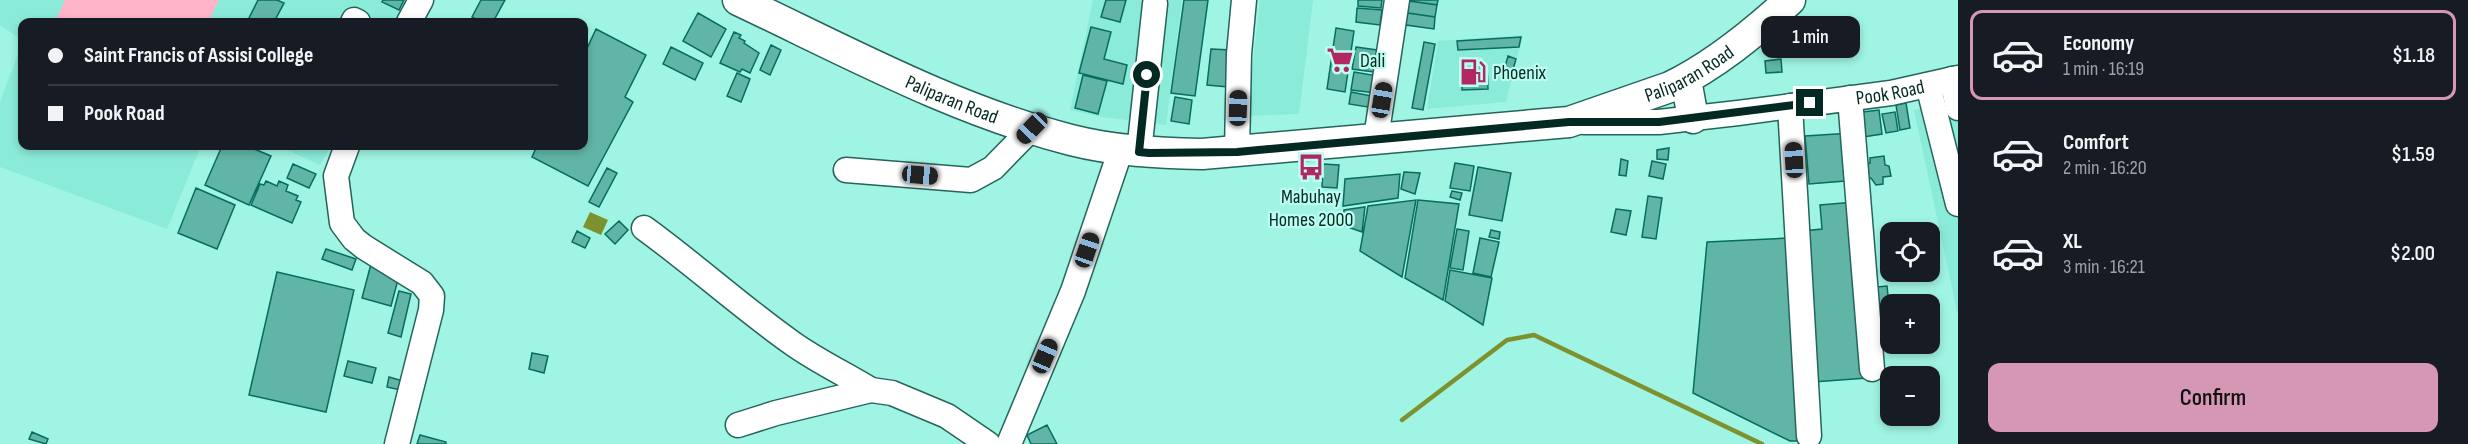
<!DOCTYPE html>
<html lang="en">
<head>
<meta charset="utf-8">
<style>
  :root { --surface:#171b24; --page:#242831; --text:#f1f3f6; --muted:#9ea1a6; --line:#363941; --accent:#d597b3 }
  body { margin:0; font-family:"Sofia Sans Condensed",sans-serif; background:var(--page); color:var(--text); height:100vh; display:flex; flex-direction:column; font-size:22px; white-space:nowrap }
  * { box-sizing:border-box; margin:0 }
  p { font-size:20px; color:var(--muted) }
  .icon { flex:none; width:33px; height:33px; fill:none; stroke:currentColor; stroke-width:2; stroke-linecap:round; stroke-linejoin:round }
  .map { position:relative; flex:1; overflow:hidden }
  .side { display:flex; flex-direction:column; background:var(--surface); width:510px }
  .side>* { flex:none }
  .banner { position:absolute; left:18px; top:18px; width:570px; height:132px; border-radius:12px; box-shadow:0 3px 9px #0003; display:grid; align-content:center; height:132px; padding:0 30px; background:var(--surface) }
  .fabs { position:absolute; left:1880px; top:222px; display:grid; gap:12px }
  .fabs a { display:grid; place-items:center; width:60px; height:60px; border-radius:12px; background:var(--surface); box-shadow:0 3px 9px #0003; font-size:30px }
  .end { position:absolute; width:27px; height:27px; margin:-14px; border:8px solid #042923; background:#fff; box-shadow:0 0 0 3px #fff }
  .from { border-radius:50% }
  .bubble { position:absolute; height:42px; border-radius:12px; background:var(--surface); box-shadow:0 3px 9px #0003; font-size:20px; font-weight:600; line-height:42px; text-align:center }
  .car { position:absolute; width:18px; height:36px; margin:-18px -9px; border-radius:8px; box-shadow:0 0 4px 2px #0007; background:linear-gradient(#222 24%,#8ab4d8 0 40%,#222 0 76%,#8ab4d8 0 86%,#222 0) }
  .banner b { display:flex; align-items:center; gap:21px; height:57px; font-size:22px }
  .banner b+b { border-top:2px solid var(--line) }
  .banner i { width:15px; height:15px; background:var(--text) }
  ul { padding:10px 0 0; list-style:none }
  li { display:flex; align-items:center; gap:18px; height:90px; margin:0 12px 9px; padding:0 18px; border:3px solid transparent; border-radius:12px }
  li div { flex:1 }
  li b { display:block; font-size:22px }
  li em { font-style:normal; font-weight:600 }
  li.selected { border-color:var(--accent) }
  li>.icon { width:54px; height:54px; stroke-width:1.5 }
  .button { display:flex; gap:12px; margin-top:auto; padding:12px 30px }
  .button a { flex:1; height:69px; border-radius:12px; background:var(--accent); color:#111; font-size:24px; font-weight:600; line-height:69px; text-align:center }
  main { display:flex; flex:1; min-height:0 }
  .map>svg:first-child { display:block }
</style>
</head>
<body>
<main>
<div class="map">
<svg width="1958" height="444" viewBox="0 0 1958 444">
  <rect width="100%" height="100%" fill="#a0f4e3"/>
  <path fill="#8bebd9" d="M 0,0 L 409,0 L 397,22 L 22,22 L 22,40 L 0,25 Z
    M 1093,0 L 1182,0 L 1166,125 L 1102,117 L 1070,110 Z
    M 1260,0 L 1313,0 L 1299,114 L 1247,116 Z
    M 1523,35 L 1506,102 L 1427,109 L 1438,41 Z
    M 22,43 L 22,146 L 201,146 L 167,229 L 0,167 L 0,102 Z
    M 1958,100 L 1958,316 L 1914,110 Z
    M 279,146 L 331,146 L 320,165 Z"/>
  <path fill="#ffb4c9" d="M 65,0 L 219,0 L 208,22 L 55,22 Z"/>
  <path fill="#7d922f" d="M 590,212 L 608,220 L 601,235 L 583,227 Z"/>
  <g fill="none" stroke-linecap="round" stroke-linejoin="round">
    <path stroke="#7d922f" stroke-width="4.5" d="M 1402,420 L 1507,340 L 1534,335 L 1762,444"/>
  </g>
  <path fill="#61b5a6" stroke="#066d5f" stroke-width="1.5" d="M 258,0 L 277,0 L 284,3 L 274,22 L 247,22 Z
    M 383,0 L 404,0 L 399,10 L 382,2 Z
    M 481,0 L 505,0 L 493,22 L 482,22 L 472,17 Z
    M 1106,0 L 1126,0 L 1120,22 L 1101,17 Z
    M 1184,0 L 1208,0 L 1195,96 L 1171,93 Z
    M 1358,0 L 1382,0 L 1381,8 L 1358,6 Z
    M 1402,0 L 1438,0 L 1437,5 Z
    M 1402,0 L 1437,5 L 1435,17 L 1401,12 Z
    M 1357,8 L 1382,10 L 1380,25 L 1356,22 Z
    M 1401,12 L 1435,17 L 1434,29 L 1399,24 Z
    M 698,13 L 726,29 L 711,57 L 683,41 Z
    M 1091,27 L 1111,32 L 1104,59 L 1127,65 L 1123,84 L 1079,73 Z
    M 1336,28 L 1354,31 L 1345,92 L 1327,89 Z
    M 596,29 L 646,55 L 625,97 L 633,102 L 588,186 L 532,157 L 537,146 L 584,146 L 584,55 Z
    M 734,32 L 741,35 L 739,38 L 745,41 L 744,43 L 759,53 L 750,73 L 742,69 L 740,72 L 720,63 Z
    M 1521,37 L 1519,47 L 1458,50 L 1457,41 Z
    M 1424,42 L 1435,44 L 1423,110 L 1412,108 Z
    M 771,45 L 781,50 L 770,75 L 760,70 Z
    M 671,47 L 703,63 L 695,80 L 663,64 Z
    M 1356,47 L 1384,51 L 1381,73 L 1352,69 Z
    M 1211,49 L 1231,50 L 1228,87 L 1207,85 Z
    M 1508,56 L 1516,59 L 1510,80 L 1502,78 Z
    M 1781,59 L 1782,72 L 1766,73 L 1765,61 Z
    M 1487,66 L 1488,89 L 1462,90 L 1462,67 Z
    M 1354,72 L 1378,76 L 1376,93 L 1351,90 Z
    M 737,73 L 750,79 L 741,102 L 727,96 Z
    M 1083,75 L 1107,81 L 1098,114 L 1075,108 Z
    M 1351,92 L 1377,97 L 1374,108 L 1349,104 Z
    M 1175,97 L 1192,100 L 1189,124 L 1171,121 Z
    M 1906,103 L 1910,128 L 1900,130 L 1896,105 Z
    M 1879,110 L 1882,134 L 1857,138 L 1854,113 Z
    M 1895,112 L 1898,131 L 1886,133 L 1882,114 Z
    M 1852,133 L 1845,181 L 1809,184 L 1805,136 Z
    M 222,146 L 247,146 L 271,156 L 249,205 L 205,185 Z
    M 1669,148 L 1668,160 L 1657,159 L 1657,150 Z
    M 1884,156 L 1885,165 L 1889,166 L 1891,176 L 1883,177 L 1883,184 L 1876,185 L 1871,178 L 1864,180 L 1866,165 L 1870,163 L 1870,158 Z
    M 1621,159 L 1628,161 L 1626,176 L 1619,175 Z
    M 1652,161 L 1666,164 L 1663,179 L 1649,176 Z
    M 1455,163 L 1474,166 L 1470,191 L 1450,188 Z
    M 293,164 L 316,174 L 309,188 L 287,178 Z
    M 1323,164 L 1339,165 L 1337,188 L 1322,187 Z
    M 1478,167 L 1511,173 L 1502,221 L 1469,215 Z
    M 607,168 L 617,173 L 599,207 L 589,202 Z
    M 1404,172 L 1420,173 L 1415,194 L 1401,189 Z
    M 1400,174 L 1398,198 L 1343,206 L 1345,179 Z
    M 266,181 L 277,186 L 279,181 L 288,185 L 286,191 L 298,196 L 296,200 L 301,202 L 292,223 L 251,205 L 260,184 L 264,185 Z
    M 196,188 L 235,205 L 217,249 L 178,233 Z
    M 1452,191 L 1462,193 L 1460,200 L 1450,197 Z
    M 1648,196 L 1662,198 L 1656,239 L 1642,237 Z
    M 1416,200 L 1402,277 L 1360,251 L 1368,206 Z
    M 1418,200 L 1459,204 L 1443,300 L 1405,278 Z
    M 1855,202 L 1867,378 L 1813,382 L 1803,231 L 1822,229 L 1820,205 Z
    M 1365,207 L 1362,232 L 1342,225 L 1344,210 Z
    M 1616,209 L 1631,211 L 1626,235 L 1611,232 Z
    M 619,221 L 628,230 L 615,244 L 605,234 Z
    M 1457,229 L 1469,231 L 1463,270 L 1450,268 Z
    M 1491,230 L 1500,232 L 1499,239 L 1489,237 Z
    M 577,231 L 590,238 L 585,248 L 572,242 Z
    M 1480,238 L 1499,242 L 1491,277 L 1473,273 Z
    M 1788,238 L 1801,441 L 1790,441 L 1693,393 L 1707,242 Z
    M 326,249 L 356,259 L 352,270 L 322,259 Z
    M 371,264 L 400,272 L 391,306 L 362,298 Z
    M 1450,270 L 1492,278 L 1483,325 L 1445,301 Z
    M 277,272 L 354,290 L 326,412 L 249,395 Z
    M 1887,286 L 1889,305 L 1879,306 L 1877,287 Z
    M 399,291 L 411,294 L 401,337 L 388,333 Z
    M 532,353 L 548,356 L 544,373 L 529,369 Z
    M 348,361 L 376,368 L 372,383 L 344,376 Z
    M 389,377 L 403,381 L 401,390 L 387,387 Z
    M 1047,425 L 1057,444 L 1031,444 L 1027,435 Z
    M 32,432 L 48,439 L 46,444 L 29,439 Z
    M 420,435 L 446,442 L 446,444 L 417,444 Z"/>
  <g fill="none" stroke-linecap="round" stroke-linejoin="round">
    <g stroke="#24655b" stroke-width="27">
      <g id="minor">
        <path d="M 353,22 L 354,20 L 358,22"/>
        <path d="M 409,22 L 421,0"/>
        <path d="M 1952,79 L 1958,108"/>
        <path d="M 1928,85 L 1958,204"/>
        <path d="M 1850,98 L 1872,369"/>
        <path d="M 1790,106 L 1809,436"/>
        <path id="s1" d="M 1584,122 L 1659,122 L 1738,113 L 1891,93 L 1958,78"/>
        <path d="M 1376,138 L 1397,0"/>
        <path d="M 347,146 L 336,176 L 342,223 L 354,239 L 364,247 L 422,283 L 432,296 L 431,310 L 397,444"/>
        <path d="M 1139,152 L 1155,4"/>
        <path d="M 1237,152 L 1239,54 L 1244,0"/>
        <path d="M 846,170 L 971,180 L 993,168 L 1032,128"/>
        <path d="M 644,228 C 695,265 741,307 792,343 C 817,361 845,374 871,390"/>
        <path d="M 738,425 L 776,413 L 871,390 L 892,393 L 947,416 L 988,444"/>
        <path d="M 1009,444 L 1073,291 L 1121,149"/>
      </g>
    </g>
    <g stroke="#24655b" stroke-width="33">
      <g id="major">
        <path id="s2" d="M 738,0 C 846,51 954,110 1071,140 C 1114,151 1158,153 1202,154 L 1569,122 L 1670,87 C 1714,66 1754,33 1790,0"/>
        <path d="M 1686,80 L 1693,118"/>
      </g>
    </g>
    <use href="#minor" stroke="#fff" stroke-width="24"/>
    <use href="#major" stroke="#fff" stroke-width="30"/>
  </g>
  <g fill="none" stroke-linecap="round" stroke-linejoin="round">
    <path stroke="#042923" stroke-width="8" d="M 1147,75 L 1139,152 L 1149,153 L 1237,152 L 1569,122 L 1659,122 L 1810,103"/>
  </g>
  <defs>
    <g id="supermarket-bare" transform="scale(2.07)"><path d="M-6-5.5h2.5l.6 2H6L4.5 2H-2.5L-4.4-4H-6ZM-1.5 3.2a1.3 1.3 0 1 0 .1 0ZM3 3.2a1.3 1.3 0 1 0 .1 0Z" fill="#b22762" stroke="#bcfef0" stroke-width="2.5" paint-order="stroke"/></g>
    <g id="fuel-bare" transform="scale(2.07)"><path d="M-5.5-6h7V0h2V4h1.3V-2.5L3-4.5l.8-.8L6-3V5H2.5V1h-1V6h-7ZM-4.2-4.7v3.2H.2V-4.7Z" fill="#b22762" stroke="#bcfef0" stroke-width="2.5" paint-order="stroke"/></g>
    <g id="bus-bare" transform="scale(2.07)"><path d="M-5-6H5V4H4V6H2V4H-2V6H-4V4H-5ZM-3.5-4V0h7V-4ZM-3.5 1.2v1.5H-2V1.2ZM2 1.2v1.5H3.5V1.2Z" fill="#b22762" stroke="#bcfef0" stroke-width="2.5" paint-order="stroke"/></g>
  </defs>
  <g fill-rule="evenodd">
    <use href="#supermarket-bare" x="1340" y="60"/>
    <use href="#fuel-bare" x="1473" y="72"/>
    <use href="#bus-bare" x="1311" y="167"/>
  </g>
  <g text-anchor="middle" stroke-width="4.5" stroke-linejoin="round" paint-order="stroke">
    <g font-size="20" fill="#042923" stroke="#bcfef0" text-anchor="start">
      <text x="1360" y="67">Dali</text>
      <text x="1493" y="79">Phoenix</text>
      <text x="1311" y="203" text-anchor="middle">Mabuhay<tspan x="1311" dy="23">Homes 2000</tspan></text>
    </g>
    <g font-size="20" fill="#042923" stroke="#bcfef0">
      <text dy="7" stroke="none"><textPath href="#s2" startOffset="992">Paliparan Road</textPath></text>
      <text dy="7" stroke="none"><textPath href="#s1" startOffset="308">Pook Road</textPath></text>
      <text dy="7" stroke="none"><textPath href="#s2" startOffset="236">Paliparan Road</textPath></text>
    </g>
  </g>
</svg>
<div class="fabs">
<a><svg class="icon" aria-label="locate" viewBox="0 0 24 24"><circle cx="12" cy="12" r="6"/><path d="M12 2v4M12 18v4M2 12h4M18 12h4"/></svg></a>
<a>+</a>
<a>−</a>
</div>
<i class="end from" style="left:1147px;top:75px"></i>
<i class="end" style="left:1810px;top:103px"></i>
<div class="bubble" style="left:1761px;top:16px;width:99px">1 min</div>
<i class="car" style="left:1382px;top:100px;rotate:9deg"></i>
<i class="car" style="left:1238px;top:108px;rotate:2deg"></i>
<i class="car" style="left:1032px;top:128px;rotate:224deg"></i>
<i class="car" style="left:1794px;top:160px;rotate:357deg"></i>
<i class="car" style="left:920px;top:175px;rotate:95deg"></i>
<i class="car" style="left:1087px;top:250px;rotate:19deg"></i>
<i class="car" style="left:1045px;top:356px;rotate:23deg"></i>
<div class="banner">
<b><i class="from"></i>Saint Francis of Assisi College</b>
<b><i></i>Pook Road</b>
</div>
</div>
<section class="side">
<ul>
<li class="selected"><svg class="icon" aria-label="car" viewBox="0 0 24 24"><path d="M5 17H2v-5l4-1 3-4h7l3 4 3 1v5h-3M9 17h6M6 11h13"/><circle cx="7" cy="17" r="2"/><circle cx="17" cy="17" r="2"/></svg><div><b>Economy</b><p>1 min · 16:19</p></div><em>$1.18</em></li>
<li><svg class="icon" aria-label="car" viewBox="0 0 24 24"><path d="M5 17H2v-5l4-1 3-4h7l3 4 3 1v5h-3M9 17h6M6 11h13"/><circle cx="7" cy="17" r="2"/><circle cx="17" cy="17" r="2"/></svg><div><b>Comfort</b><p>2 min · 16:20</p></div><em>$1.59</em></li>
<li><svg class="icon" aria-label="car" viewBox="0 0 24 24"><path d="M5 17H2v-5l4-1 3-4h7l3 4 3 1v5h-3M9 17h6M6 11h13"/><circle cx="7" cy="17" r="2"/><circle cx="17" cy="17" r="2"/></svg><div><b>XL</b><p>3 min · 16:21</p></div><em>$2.00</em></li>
</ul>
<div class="button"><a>Confirm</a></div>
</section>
</main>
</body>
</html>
